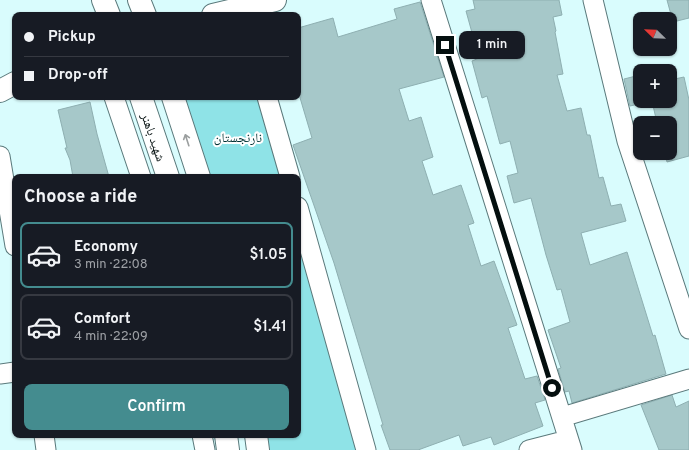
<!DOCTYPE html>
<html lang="en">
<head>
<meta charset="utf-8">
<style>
  :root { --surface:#171b24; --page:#20242c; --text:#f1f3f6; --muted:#9ea1a6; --line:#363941; --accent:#448c8f }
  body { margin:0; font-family:Overpass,"Noto Naskh Arabic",sans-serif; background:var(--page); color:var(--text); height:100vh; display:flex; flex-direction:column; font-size:15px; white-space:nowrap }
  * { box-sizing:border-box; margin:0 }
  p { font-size:13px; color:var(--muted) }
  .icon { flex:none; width:22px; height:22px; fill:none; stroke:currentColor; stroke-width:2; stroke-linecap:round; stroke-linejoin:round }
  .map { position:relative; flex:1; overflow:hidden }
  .drawer { position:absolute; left:12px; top:174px; width:289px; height:264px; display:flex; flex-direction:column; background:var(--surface); border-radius:8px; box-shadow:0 1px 3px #0004 }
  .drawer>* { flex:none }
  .top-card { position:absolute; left:12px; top:12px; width:289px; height:88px; border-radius:8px; box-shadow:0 1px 3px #0004; display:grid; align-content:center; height:88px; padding:0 12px; background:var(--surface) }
  .needle { width:26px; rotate:293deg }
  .fabs { position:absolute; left:633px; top:12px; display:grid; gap:8px }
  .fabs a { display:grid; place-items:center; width:44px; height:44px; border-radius:8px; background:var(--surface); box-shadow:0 1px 3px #0004; font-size:20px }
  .end { position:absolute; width:18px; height:18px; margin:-9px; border:5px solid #040f0f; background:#fff; box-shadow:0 0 0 2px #fff }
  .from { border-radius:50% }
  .bubble { position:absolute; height:28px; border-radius:8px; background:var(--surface); box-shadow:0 1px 3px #0004; font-size:13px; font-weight:600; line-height:28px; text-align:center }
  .top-card b { display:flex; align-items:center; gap:14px; height:38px; font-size:15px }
  .top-card b+b { border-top:1px solid var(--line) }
  .top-card i { width:10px; height:10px; background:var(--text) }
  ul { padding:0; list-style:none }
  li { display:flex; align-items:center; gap:12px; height:66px; margin:0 8px 6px; padding:0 4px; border:2px solid var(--line); border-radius:8px }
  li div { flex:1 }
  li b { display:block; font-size:15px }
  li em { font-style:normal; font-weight:600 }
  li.selected { border-color:var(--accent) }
  li>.icon { width:36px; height:36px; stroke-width:1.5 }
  h2 { padding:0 12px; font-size:18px; line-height:48px }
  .button { display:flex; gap:8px; margin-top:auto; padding:8px 12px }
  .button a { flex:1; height:46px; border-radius:8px; background:var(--accent); color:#fff; font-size:16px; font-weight:600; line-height:46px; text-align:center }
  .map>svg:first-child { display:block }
</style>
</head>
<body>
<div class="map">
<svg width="689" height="450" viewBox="0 0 689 450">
  <rect width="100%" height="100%" fill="#d9fcfd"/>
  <path fill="#8fe3e7" d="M 182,97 L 267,97 L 290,177 L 211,177 Z
    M 298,207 L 366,450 L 270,450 L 267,435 L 298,435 Z"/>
  <path fill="#a6c8c9" stroke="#8eafb1" d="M 473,0 L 559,0 L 562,15 L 553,17 L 556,31 L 555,32 L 563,74 L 557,75 L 567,111 L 581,108 L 587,135 L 590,135 L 599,178 L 603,177 L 611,206 L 621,204 L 626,221 L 581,233 L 590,265 L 627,252 L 653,336 L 655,335 L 666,374 L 572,403 L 569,391 L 565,392 L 558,369 L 561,368 L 548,330 L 570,322 L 561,289 L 557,290 L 546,255 L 531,198 L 514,203 L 507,176 L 518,173 L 510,141 L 500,144 L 487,96 L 482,98 L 472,61 L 479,58 L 466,11 L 475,9 Z
    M 667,0 L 689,0 L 689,18 L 673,22 Z
    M 420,2 L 444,77 L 399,89 L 409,121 L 421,117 L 433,157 L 422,161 L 433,195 L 461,185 L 474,223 L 468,225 L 481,266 L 494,261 L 517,325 L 508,328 L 525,379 L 537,376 L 545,400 L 535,403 L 543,426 L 494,445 L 491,437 L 463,446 L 459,435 L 418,450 L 390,450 L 381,425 L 383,425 L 334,263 L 293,145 L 312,138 L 298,91 L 298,28 L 333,18 L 338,37 L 397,19 L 394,9 Z
    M 640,75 L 640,101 L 670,101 L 670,80 L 684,77 L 689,100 L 689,156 L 667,162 L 665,153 L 670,153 L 670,123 L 657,123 L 652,101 L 630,106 L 624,79 Z
    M 90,102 L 97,134 L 109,177 L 73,177 L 70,160 L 65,148 L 67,148 L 58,110 Z
    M 672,395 L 676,407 L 689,401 L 689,450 L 659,450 L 641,405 Z"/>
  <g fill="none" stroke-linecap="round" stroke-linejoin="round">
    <g stroke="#5a797b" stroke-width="21">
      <path id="minor" d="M 431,0 L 572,450
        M 593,0 L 627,141 L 689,329
        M 114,97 L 141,177
        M 267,97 L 290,177
        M 0,156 L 15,246
        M 298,207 L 366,450
        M 0,374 L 15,372
        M 562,417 L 689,379
        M 44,435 L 46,450
        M 202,435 L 205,450
        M 529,450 L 568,440"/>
    </g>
    <g stroke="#5a797b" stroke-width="24">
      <path id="tertiary" d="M 213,15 L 275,0
        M 0,91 L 15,83"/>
    </g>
    <g stroke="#5a797b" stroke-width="24">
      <path id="secondary" d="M 103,0 L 109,15
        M 139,0 L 145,15
        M 141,97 L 168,177
        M 173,97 L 199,177
        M 226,435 L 228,450
        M 256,435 L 258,450"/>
    </g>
    <use href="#minor" stroke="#fff" stroke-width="19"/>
    <use href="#tertiary" stroke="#fff" stroke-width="22"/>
    <use href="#secondary" stroke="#fff" stroke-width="22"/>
  </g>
  <defs><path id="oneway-shaft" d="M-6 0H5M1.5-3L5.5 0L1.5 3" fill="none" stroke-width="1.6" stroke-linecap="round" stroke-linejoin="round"/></defs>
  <use stroke="#9b9f9f" href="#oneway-shaft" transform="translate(187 140) rotate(-108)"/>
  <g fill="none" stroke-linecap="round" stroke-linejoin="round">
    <path stroke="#040f0f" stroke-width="5" d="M 445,45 L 552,388"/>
  </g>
  <g text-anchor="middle" stroke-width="4" stroke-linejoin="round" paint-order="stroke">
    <g font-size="13" fill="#040f0f" stroke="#fff">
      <text transform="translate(154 137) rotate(71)" y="5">شهید باهنر</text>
    </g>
    <g font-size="13" fill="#013133" stroke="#fff">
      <text x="238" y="142">نارنجستان</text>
    </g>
  </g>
</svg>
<div class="fabs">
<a><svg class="needle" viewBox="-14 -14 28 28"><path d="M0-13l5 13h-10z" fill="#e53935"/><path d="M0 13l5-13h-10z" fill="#9ea1a6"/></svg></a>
<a>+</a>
<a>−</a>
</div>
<i class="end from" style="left:552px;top:388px"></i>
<i class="end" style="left:445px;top:45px"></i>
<div class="bubble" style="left:459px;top:31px;width:66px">1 min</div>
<div class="top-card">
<b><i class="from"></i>Pickup</b>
<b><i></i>Drop-off</b>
</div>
<section class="drawer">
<h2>Choose a ride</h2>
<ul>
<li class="selected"><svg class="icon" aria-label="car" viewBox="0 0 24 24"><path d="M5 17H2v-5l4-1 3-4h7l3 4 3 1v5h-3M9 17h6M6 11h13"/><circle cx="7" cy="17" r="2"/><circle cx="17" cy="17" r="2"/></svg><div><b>Economy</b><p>3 min · 22:08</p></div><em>$1.05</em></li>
<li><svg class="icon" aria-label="car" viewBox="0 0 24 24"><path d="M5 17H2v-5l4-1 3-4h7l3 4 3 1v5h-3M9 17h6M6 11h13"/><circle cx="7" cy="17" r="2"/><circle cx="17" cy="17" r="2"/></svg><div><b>Comfort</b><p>4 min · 22:09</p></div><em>$1.41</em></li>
</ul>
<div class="button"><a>Confirm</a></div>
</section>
</div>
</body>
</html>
